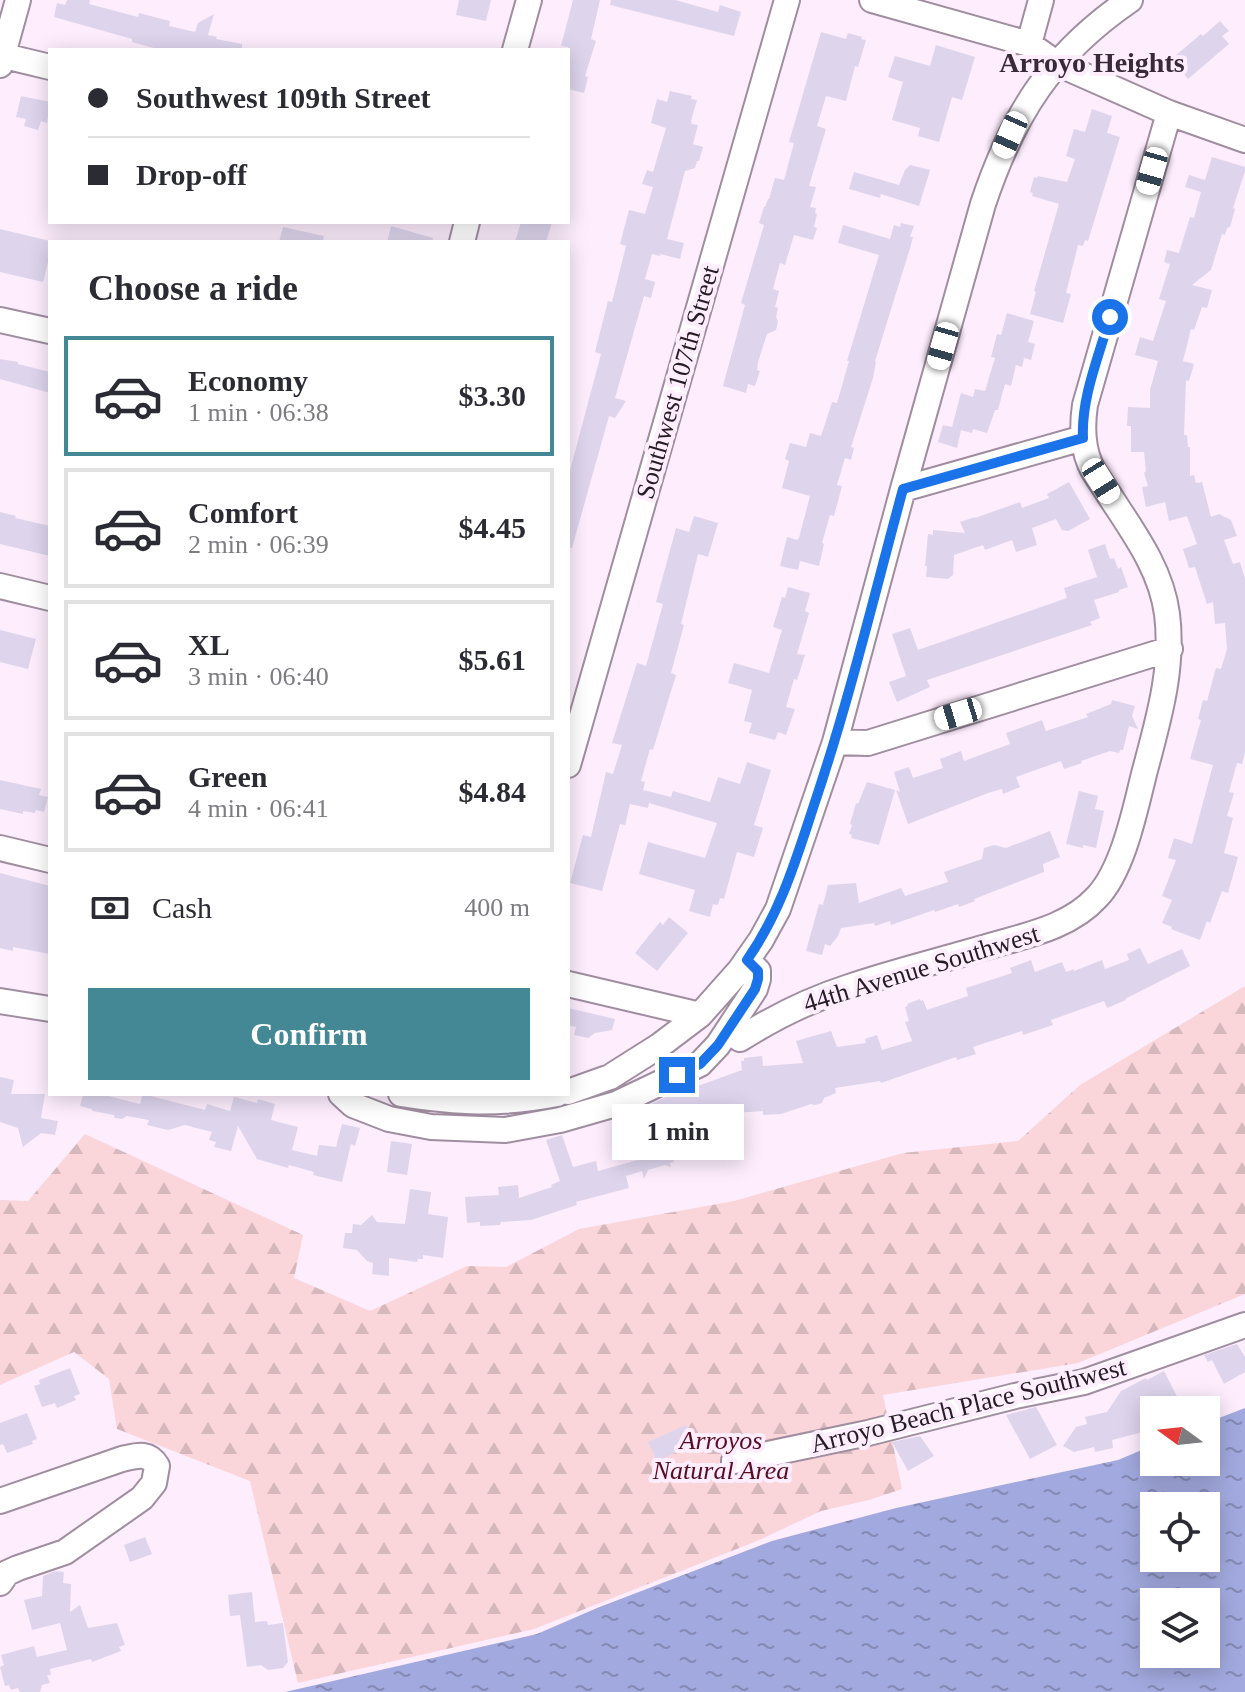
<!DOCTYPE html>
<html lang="en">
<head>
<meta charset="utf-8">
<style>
  :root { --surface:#fff; --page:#f2f2f3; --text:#2b2b33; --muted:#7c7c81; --line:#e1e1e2; --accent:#438894 }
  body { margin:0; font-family:"Times New Roman",serif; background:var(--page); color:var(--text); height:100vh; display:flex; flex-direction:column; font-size:30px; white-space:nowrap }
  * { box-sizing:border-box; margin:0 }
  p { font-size:26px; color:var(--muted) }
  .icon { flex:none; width:44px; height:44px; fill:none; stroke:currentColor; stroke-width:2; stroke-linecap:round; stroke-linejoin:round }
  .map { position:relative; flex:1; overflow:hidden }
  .drawer { position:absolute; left:48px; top:240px; width:522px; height:856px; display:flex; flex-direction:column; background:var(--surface); border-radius:0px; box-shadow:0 4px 20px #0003 }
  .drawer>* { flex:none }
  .hud { position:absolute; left:48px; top:48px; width:522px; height:176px; border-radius:0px; box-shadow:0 4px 20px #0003; display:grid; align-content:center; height:176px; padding:0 40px; background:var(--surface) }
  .needle { width:52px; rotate:285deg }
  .fabs { position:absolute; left:1140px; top:1396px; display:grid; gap:16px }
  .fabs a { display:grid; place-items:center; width:80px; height:80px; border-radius:0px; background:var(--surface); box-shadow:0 4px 20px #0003; font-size:40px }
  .end { position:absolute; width:36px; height:36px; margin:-18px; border:10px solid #1a73e8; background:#fff; box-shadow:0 0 0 4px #fff }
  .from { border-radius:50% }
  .bubble { position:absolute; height:56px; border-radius:0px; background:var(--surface); box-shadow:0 4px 20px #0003; font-size:26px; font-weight:700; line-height:56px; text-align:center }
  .car { position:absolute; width:24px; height:48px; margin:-24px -12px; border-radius:10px; box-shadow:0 0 6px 2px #0007; background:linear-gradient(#fff 24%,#345 0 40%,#fff 0 76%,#345 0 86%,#fff 0) }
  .hud b { display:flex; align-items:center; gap:28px; height:76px; font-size:30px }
  .hud b+b { border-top:2px solid var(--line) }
  .hud i { width:20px; height:20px; background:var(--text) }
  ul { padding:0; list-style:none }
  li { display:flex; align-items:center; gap:24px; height:120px; margin:0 16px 12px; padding:0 24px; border:4px solid var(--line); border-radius:0px }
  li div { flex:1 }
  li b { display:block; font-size:30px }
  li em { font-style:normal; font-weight:700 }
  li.active { border-color:var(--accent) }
  li>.icon { width:72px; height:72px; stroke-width:1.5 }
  h2 { padding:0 40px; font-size:36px; line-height:96px }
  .pay { display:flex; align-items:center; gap:20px; height:88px; padding:0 40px; font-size:30px }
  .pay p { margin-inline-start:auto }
  .action { display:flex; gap:16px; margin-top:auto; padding:16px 40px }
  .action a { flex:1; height:92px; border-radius:0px; background:var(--accent); color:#fff; font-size:32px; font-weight:700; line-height:92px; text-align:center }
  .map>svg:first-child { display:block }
</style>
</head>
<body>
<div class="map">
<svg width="1245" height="1692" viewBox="0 0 1245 1692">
  <defs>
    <pattern id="forest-firs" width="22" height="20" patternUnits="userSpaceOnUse" patternTransform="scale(2)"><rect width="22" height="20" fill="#fad6da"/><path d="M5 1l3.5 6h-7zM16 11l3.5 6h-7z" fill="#d6b7bb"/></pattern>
    <pattern id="water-ripples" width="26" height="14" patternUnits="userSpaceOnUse" patternTransform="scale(2)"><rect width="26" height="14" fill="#a2a9de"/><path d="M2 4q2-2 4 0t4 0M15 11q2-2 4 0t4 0" fill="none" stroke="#8489b4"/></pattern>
  </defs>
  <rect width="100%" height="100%" fill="#fdedfd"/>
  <path fill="url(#forest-firs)" d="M 1245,986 L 1245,1294 L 1078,1363 L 883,1395 L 902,1489 L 869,1500 L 821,1511 L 757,1541 L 534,1629 L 298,1683 L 250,1481 L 117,1429 L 109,1379 L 74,1352 L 0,1385 L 0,1200 L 28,1201 L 85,1134 L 303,1235 L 294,1278 L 370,1311 L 467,1266 L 506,1267 L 579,1229 L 734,1201 L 903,1153 L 1018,1141 L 1080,1085 Z"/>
  <path fill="url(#water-ripples)" fill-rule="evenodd" d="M 1245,1408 L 1245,1692 L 285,1692 L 537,1634 L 597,1608 L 772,1541 L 896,1508 L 1118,1460 L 1154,1445 L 1154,1462 L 1206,1462 L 1206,1423 ZM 1154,1506 L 1206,1506 L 1206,1558 L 1154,1558 ZM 1154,1602 L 1206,1602 L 1206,1654 L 1154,1654 Z"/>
  <path fill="#ded5ed" d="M 67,0 L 90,0 L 89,4 L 138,17 L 139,13 L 170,21 L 169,26 L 195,32 L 198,23 L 214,14 L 208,35 L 217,37 L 216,39 L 242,44 L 242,50 L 161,50 L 132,42 L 132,39 L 54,17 L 57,3 L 65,5 Z
    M 459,0 L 491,0 L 486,21 L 456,15 Z
    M 573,0 L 600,0 L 591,39 L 596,41 L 585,76 L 588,77 L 584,93 L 568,89 L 568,47 L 561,46 Z
    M 611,0 L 675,0 L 718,12 L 720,5 L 741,12 L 734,36 L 610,5 Z
    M 1220,21 L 1229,31 L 1222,36 L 1229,44 L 1188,79 L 1183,73 L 1180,76 L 1168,62 L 1201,34 L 1203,36 Z
    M 821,32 L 846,39 L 848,33 L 862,37 L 861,39 L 866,40 L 858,67 L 855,66 L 846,101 L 826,96 L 817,126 L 826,129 L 809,186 L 816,187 L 810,207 L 816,208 L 815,213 L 817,214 L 814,227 L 817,228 L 813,240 L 794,235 L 785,265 L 780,263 L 773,289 L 779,291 L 775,307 L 778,308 L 776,317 L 778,321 L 776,330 L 767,334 L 758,362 L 757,370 L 760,371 L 755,386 L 748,384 L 746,393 L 723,386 L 745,305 L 741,303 L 764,225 L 759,223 L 764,207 L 765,207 L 768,199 L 769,199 L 775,178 L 784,180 L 794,143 L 789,142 Z
    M 936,45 L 975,57 L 962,100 L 952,97 L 939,142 L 918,136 L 920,128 L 892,120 L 903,82 L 888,77 L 895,56 L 930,66 Z
    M 670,91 L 692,96 L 691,99 L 697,100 L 691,121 L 692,124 L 698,125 L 693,144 L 703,147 L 699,161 L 697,161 L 695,168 L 685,171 L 667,239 L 684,243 L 680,259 L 660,254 L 660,256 L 652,254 L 645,279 L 655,282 L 651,298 L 644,296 L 615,398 L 626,401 L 615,418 L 609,416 L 572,548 L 568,548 L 568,478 L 601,354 L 595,352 L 608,301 L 612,302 L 626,246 L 620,244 L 629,210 L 645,214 L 653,187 L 642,184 L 647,170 L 653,172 L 666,128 L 651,123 L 657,99 L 667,102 Z
    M 21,96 L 50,102 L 47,123 L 41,121 L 38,130 L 24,126 L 26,119 L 16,117 Z
    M 1092,109 L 1112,116 L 1107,133 L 1120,137 L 1088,241 L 1085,240 L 1083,246 L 1078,245 L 1066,293 L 1071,294 L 1063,323 L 1030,314 L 1036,292 L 1034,291 L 1059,204 L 1032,196 L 1033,193 L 1030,192 L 1034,177 L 1037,178 L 1038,176 L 1067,182 L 1075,159 L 1066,156 L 1074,129 L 1085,132 Z
    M 1212,157 L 1245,167 L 1245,171 L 1233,208 L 1235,209 L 1230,227 L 1227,228 L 1225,235 L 1222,234 L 1211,270 L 1192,285 L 1212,290 L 1207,308 L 1202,307 L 1194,330 L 1191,329 L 1183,361 L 1194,364 L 1189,381 L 1186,380 L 1184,435 L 1187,435 L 1188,447 L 1190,447 L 1190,476 L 1194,475 L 1196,483 L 1202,482 L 1211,517 L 1219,514 L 1231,520 L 1237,536 L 1224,540 L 1233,564 L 1240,562 L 1245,579 L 1245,752 L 1242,764 L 1237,763 L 1229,792 L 1234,793 L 1227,816 L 1233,818 L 1224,853 L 1238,857 L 1228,893 L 1222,891 L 1210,923 L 1207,921 L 1200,940 L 1171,929 L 1172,927 L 1162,923 L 1172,900 L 1162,896 L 1176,860 L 1168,858 L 1174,838 L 1192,844 L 1213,765 L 1190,759 L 1201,720 L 1198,719 L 1203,700 L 1207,701 L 1216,668 L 1221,669 L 1227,649 L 1225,623 L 1215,624 L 1213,602 L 1207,604 L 1195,567 L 1189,568 L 1183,549 L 1197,544 L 1187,516 L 1169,521 L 1165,502 L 1146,507 L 1142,487 L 1148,486 L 1144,473 L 1146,471 L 1144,452 L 1131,452 L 1131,426 L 1127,426 L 1128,407 L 1150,408 L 1150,390 L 1158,361 L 1135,355 L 1140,337 L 1153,341 L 1166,301 L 1159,299 L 1170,264 L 1164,262 L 1167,250 L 1179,253 L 1190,217 L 1194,218 L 1201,192 L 1185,187 L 1189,175 L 1205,180 Z
    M 910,165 L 930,170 L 919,206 L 881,194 L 880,198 L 849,189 L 854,172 L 899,185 L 905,170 Z
    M 521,222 L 552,222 L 546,242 L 515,242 Z
    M 901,223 L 914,226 L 910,237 L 913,237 L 911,245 L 875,361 L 876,362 L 873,378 L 851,447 L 854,448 L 851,460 L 845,458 L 837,485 L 842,486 L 834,516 L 830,515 L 822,543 L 824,544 L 819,566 L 800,561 L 798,570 L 780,566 L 787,537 L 797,540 L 799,538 L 810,496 L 782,488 L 789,461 L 785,459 L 790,443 L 806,447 L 810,433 L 821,436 L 832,402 L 837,403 L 849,361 L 847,361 L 879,255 L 838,243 L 843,225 L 890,239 L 894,225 L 900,227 Z
    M 391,226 L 433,238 L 432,242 L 387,242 Z
    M 283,227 L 324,236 L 323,242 L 279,242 Z
    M 0,229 L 50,241 L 50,263 L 48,262 L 43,282 L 0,272 Z
    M 1007,313 L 1034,321 L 1028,342 L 1035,344 L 1031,360 L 1024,358 L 1022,367 L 1016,365 L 1011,386 L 1005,384 L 998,410 L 995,410 L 987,433 L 973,429 L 972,433 L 961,430 L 957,448 L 938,442 L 943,425 L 952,427 L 961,393 L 973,397 L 975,389 L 985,391 L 995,358 L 991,357 L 997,334 L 1001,335 Z
    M 0,359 L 18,362 L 18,364 L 50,372 L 50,393 L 0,379 Z
    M 1069,482 L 1090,519 L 1068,531 L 1062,530 L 1056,519 L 1032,528 L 1037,545 L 1016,552 L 1012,540 L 985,550 L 983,545 L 954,555 L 953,575 L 948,579 L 926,577 L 927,566 L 925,566 L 928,534 L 933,535 L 933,530 L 965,533 L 960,522 L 975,517 L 975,518 L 1020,502 L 1022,508 L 1049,498 L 1047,494 Z
    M 0,512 L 16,516 L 15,518 L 50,526 L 50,556 L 0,544 Z
    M 694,516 L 718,523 L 708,557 L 698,554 L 681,624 L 684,625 L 671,673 L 676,675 L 653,750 L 650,749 L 641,781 L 645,782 L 643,790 L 671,797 L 673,791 L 710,802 L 718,777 L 740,784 L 747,762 L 771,770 L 754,825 L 763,828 L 754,857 L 737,852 L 724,899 L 720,898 L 718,905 L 713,904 L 710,917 L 689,911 L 695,890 L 639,874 L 648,842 L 705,858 L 717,823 L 649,803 L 648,808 L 630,804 L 625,825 L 620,824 L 602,891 L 570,883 L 583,835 L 591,837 L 606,772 L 613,774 L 622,745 L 612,743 L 637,663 L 646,666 L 663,604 L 656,602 L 676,528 L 689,532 Z
    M 1105,544 L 1110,559 L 1114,558 L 1118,569 L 1121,567 L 1128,587 L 1119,590 L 1119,592 L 1094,600 L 1100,618 L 1090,622 L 1092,625 L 927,680 L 930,687 L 897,702 L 889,682 L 906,676 L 892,634 L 910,628 L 918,650 L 1067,598 L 1064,588 L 1097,577 L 1088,550 Z
    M 788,587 L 810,593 L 805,611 L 809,613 L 797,654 L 805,655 L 797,680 L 794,679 L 786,707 L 795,709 L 786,735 L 778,732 L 775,740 L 749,733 L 752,723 L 744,721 L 752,690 L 728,683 L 734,663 L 769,673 L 782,630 L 773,627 L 782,597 L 785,598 Z
    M 0,630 L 36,639 L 28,669 L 0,662 Z
    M 1112,700 L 1135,706 L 1132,716 L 1138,729 L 1129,726 L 1123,750 L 1120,750 L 1119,753 L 1110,751 L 1081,761 L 1082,763 L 1064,769 L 1061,761 L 1016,777 L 1020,787 L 1003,794 L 1002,789 L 988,793 L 908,824 L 896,790 L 900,792 L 894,772 L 909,767 L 913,778 L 943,768 L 940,759 L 961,751 L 964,761 L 1010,744 L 1006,733 L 1042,720 L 1046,731 L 1088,717 L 1086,714 L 1111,704 Z
    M 0,780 L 41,789 L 39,795 L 48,797 L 44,812 L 36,810 L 35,813 L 23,811 L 23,814 L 0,809 Z
    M 867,782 L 895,790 L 879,845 L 851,838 L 852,835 L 849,834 L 852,825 L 850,824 L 856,803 L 858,804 Z
    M 1079,791 L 1098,796 L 1095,809 L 1104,811 L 1096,848 L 1083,845 L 1083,848 L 1066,844 Z
    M 1050,831 L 1060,857 L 1043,864 L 1044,872 L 974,899 L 975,901 L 959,907 L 958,904 L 935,912 L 934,910 L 891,925 L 890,921 L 875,926 L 874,923 L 841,928 L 838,936 L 830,946 L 825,944 L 822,955 L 806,951 L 819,904 L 823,905 L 828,885 L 856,883 L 859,903 L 901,888 L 905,896 L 948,882 L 944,872 L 982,859 L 984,848 L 994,845 L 1006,848 Z
    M 0,873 L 50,886 L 50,954 L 13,947 L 13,951 L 0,948 Z
    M 669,917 L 688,933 L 657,971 L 635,953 L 660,922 L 663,925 Z
    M 1140,948 L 1148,964 L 1182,949 L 1190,966 L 1125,999 L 1126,1000 L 1107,1008 L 1104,1001 L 1051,1020 L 1053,1025 L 1023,1035 L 1022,1031 L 973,1047 L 976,1054 L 957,1060 L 956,1057 L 881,1083 L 880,1081 L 835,1088 L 836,1093 L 824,1098 L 822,1103 L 815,1105 L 811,1104 L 781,1114 L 763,1115 L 763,1111 L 734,1113 L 737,1122 L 704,1122 L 709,1137 L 671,1151 L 674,1162 L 670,1163 L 671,1167 L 665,1165 L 648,1170 L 644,1179 L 642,1171 L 626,1176 L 629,1188 L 576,1202 L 577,1205 L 531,1220 L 501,1222 L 500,1225 L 480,1226 L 480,1222 L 467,1223 L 465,1197 L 499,1195 L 498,1187 L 518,1185 L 519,1198 L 552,1187 L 551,1185 L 560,1181 L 546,1140 L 562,1135 L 573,1167 L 596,1161 L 598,1171 L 638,1160 L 637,1154 L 640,1153 L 632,1127 L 653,1121 L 647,1106 L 693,1084 L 695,1087 L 742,1070 L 741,1061 L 744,1061 L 744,1058 L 762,1056 L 763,1066 L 803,1063 L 796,1041 L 831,1031 L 837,1047 L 866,1043 L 865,1039 L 877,1035 L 882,1050 L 912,1041 L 905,1022 L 909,1021 L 905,1007 L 908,1006 L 907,1004 L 920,999 L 921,1001 L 923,1000 L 927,1010 L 968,996 L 966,988 L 1012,973 L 1010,968 L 1031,960 L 1035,972 L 1062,962 L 1066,972 L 1074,969 L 1074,971 L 1102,960 L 1105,969 L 1129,960 L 1127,954 Z
    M 568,1008 L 615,1019 L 612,1030 L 595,1033 L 588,1038 L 574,1035 L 576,1027 L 568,1025 Z
    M 0,1077 L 14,1080 L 11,1094 L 45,1094 L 41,1118 L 58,1121 L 55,1135 L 41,1133 L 23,1147 L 18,1128 L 0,1122 Z
    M 83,1094 L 100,1094 L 140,1104 L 143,1094 L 205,1110 L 207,1104 L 230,1111 L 234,1097 L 257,1103 L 258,1099 L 275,1104 L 271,1120 L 298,1127 L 292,1150 L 317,1156 L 319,1145 L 336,1147 L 342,1124 L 360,1128 L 355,1146 L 351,1144 L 342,1182 L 313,1175 L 314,1172 L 289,1165 L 288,1168 L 257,1159 L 238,1126 L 231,1151 L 214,1147 L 216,1142 L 209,1140 L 212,1132 L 185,1125 L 168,1130 L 147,1125 L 149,1120 L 127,1116 L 122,1119 L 115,1118 L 114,1115 L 93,1111 L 91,1109 L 80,1106 Z
    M 391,1141 L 412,1144 L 407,1175 L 387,1172 Z
    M 410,1189 L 431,1192 L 428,1214 L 448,1217 L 443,1258 L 423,1255 L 423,1259 L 418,1259 L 417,1262 L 389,1258 L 389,1276 L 372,1274 L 373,1263 L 367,1261 L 357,1250 L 343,1248 L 345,1233 L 352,1233 L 353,1224 L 361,1225 L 372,1215 L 377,1222 L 405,1224 Z
    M 1237,1344 L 1245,1357 L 1245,1372 L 1224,1384 L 1212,1360 L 1208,1362 L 1204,1355 Z
    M 70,1368 L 80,1394 L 74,1396 L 76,1400 L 57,1408 L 55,1403 L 42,1407 L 34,1386 L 40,1384 L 39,1380 Z
    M 1164,1371 L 1184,1410 L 1154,1410 L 1154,1429 L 1112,1440 L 1113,1448 L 1095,1452 L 1094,1447 L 1074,1452 L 1063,1446 L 1076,1427 L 1087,1424 L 1085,1417 L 1107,1412 L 1121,1391 L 1146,1378 L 1147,1380 Z
    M 1036,1407 L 1057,1445 L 1030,1459 L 1006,1415 Z
    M 27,1413 L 37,1439 L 32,1441 L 33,1444 L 7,1453 L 3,1444 L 0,1445 L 0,1423 Z
    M 686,1425 L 694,1445 L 657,1461 L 648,1442 Z
    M 920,1436 L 934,1456 L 908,1471 L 892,1442 Z
    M 145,1537 L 152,1554 L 130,1562 L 124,1545 Z
    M 55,1571 L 64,1572 L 63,1583 L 71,1584 L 70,1612 L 80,1605 L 88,1628 L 117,1623 L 125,1645 L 119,1647 L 121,1651 L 92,1662 L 91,1659 L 50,1669 L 51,1675 L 47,1675 L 50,1683 L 42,1685 L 40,1692 L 20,1692 L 18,1688 L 11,1690 L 9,1685 L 5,1686 L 0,1667 L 4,1665 L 1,1655 L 34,1646 L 37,1657 L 67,1650 L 60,1623 L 32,1630 L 24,1600 L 42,1596 L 43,1576 Z
    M 252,1592 L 255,1622 L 267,1621 L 268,1625 L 283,1623 L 288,1662 L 283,1668 L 268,1670 L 261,1665 L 247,1667 L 240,1615 L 230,1616 L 228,1595 Z"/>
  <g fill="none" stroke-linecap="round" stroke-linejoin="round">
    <g stroke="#a08ea0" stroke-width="28">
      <path id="minor" d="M 872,0 L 1029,44 L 1056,63 L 1169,113 L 1245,140
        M 1029,44 L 1041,0
        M 515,50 L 529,0
        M 0,55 L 50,67
        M 0,65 L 18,0
        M 462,242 L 467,222
        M 0,320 L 50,331
        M 903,489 L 1083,438
        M 0,586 L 50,598
        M 835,742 L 868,743 L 1170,649
        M 568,765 L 787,0
        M 0,848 L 50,860
        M 568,984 L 700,1015
        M 0,1001 L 50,1009
        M 740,1039 C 776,1016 809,1000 849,987 C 893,972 938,961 983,948 C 1022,936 1068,929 1097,897 C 1123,870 1135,810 1144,774 C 1158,721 1174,669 1167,614 C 1161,567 1130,528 1106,490 C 1101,482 1094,473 1090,464 C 1082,445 1082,425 1085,405 L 1169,113
        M 568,1092 L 610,1077 L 659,1046 L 700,1015 L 740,970 L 761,940 L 778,909 L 835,742 L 903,489 L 983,204 C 1013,114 1051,54 1130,0
        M 341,1094 L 353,1105 L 389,1119 L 431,1127 L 505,1130 L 560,1120 L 616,1104 L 700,1064 L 718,1045 L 755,989 L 758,979 L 758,971 L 747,960
        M 401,1094 C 458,1103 500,1105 557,1094
        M 734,1461 L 868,1433 L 1015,1396 L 1084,1382 L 1245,1325
        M 0,1501 L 122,1459 C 136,1456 148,1451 157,1466 L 154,1483 L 142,1498 L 65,1552 L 18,1568 L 7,1573 L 0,1583"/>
    </g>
    <use href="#minor" stroke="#fff" stroke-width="24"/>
  </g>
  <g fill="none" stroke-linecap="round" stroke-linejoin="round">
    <path stroke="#1a73e8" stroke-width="10" d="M 677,1075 L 700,1064 L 718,1045 L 755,989 L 758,979 L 758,971 L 747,960 C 782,910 797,856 816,799 C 850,697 875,592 903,489 L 1083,438 C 1081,398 1099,356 1110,317"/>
  </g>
  <g text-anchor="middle" stroke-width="8" stroke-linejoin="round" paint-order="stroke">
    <g font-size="26" fill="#241d25" stroke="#fdedfd">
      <text transform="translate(677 382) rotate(-74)" y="9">Southwest 107th Street</text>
      <text transform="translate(921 968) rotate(-17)" y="9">44th Avenue Southwest</text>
      <text transform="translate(968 1405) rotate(-14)" y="9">Arroyo Beach Place Southwest</text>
    </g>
    <g font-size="26" font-style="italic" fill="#590d22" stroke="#fdedfd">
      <text x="721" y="1449">Arroyos<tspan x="721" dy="30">Natural Area</tspan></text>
    </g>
    <g font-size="28" font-weight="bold" fill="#392a39" stroke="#fdedfd">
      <text x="1092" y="72">Arroyo Heights</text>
    </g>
  </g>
</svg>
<div class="fabs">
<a><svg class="needle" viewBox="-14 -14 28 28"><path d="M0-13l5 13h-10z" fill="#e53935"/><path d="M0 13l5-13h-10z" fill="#7c7c81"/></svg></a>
<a><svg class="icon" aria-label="locate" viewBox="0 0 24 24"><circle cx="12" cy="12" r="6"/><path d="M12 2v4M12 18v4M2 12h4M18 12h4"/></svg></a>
<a><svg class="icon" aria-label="layers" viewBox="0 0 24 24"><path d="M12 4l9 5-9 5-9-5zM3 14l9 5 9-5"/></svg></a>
</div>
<i class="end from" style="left:1110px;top:317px"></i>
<i class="end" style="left:677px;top:1075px"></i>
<div class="bubble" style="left:612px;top:1104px;width:132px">1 min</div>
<i class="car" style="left:1010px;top:135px;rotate:204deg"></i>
<i class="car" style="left:1152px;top:171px;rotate:196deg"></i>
<i class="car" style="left:943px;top:346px;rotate:196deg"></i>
<i class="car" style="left:1101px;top:481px;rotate:148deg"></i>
<i class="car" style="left:958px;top:714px;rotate:253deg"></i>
<div class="hud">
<b><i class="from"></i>Southwest 109th Street</b>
<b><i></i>Drop-off</b>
</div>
<section class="drawer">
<h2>Choose a ride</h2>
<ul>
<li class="active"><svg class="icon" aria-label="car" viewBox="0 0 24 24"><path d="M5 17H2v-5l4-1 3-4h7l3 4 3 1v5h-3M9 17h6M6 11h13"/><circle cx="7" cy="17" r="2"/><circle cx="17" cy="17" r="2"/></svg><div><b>Economy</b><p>1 min · 06:38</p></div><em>$3.30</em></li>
<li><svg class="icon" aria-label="car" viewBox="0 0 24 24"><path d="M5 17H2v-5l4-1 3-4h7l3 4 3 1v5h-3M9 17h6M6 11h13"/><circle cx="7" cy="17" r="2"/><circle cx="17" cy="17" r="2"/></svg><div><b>Comfort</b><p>2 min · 06:39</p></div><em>$4.45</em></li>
<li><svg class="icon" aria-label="car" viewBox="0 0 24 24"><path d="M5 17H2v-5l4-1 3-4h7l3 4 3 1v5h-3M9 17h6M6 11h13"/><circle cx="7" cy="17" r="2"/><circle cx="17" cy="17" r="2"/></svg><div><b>XL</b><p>3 min · 06:40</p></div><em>$5.61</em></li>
<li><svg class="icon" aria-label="car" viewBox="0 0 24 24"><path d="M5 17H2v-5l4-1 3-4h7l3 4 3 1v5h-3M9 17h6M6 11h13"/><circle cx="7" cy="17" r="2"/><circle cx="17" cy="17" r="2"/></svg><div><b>Green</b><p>4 min · 06:41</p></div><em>$4.84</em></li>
</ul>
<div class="pay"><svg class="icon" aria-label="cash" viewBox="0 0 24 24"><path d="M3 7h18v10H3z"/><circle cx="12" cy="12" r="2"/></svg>Cash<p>400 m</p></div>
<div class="action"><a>Confirm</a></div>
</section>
</div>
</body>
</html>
